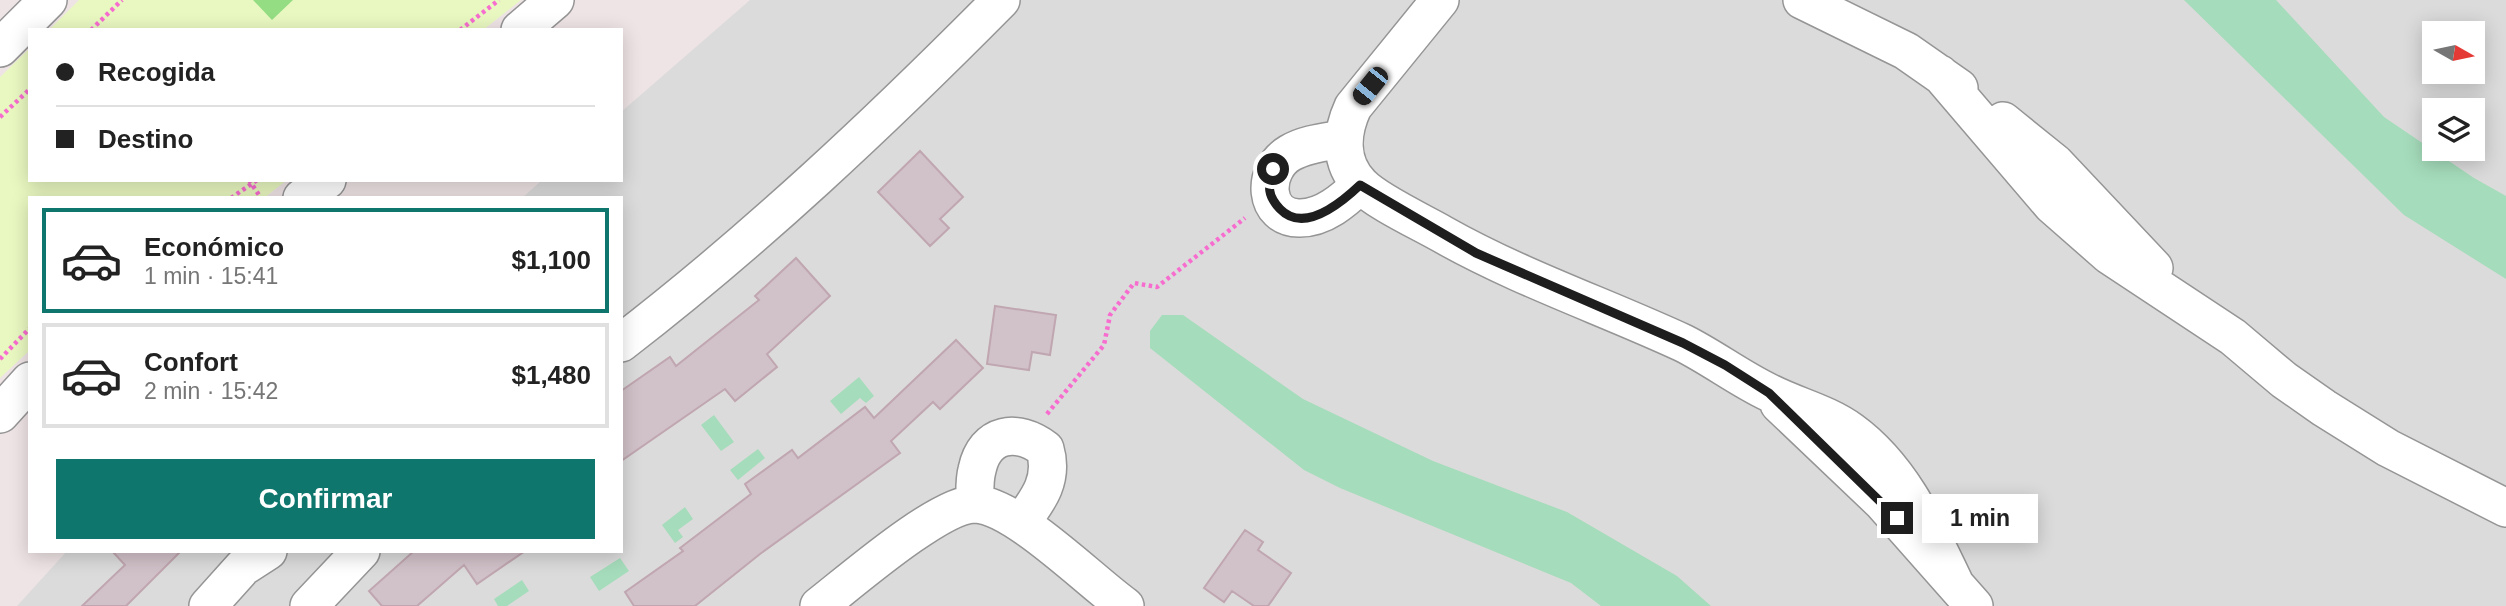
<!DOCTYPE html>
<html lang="es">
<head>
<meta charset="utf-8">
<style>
  :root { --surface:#fff; --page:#f6f6f6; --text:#222; --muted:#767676; --line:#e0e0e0; --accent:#0f766e }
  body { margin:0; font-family:Helvetica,sans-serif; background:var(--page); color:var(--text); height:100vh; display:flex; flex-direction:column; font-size:26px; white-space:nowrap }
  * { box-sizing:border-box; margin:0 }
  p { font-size:23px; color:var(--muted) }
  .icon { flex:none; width:38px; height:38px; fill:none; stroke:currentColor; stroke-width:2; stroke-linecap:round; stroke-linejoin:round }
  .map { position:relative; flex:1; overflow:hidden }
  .panel { position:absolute; left:28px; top:196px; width:595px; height:357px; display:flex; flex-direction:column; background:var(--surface); border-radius:0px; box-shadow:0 4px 18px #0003 }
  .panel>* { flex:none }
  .top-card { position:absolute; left:28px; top:28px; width:595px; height:154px; border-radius:0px; box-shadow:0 4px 18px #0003; display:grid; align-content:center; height:154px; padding:0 28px; background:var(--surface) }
  .needle { width:46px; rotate:99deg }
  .controls { position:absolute; left:2422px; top:21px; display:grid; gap:14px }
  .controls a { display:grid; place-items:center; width:63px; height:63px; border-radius:0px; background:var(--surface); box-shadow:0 4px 18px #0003; font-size:35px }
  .end { position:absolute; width:32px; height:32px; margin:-16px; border:9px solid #1e1e1e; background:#fff; box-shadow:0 0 0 4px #fff }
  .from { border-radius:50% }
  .bubble { position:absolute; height:49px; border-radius:0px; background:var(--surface); box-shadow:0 4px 18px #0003; font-size:23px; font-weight:600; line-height:49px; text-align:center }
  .car { position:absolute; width:21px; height:42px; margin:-21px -10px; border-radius:9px; box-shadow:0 0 5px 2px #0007; background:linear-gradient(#222 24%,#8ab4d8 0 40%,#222 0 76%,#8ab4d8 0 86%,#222 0) }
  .top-card b { display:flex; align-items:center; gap:24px; height:66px; font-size:26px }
  .top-card b+b { border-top:2px solid var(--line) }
  .top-card i { width:18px; height:18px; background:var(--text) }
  ul { padding:12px 0 0; list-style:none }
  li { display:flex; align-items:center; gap:21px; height:105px; margin:0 14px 10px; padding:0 14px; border:4px solid var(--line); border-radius:0px }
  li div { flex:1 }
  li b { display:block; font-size:26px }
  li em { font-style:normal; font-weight:600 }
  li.current { border-color:var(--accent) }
  li>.icon { width:63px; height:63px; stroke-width:1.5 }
  .button { display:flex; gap:14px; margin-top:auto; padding:14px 28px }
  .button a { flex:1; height:80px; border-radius:0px; background:var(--accent); color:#fff; font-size:28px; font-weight:600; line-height:80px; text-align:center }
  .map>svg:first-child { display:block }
</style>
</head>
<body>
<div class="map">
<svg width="2506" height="606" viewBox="0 0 2506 606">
  <rect width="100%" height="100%" fill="#efe4e5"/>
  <path fill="#dcdbdb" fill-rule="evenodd" d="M 750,0 L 2506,0 L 2506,606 L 17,606 L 67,551 L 621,551 L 621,198 L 522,198 L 542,180 L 621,180 L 621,112 ZM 2434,33 L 2473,33 L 2473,72 L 2434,72 ZM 2434,110 L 2473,110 L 2473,149 L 2434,149 Z"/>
  <path fill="#e9f8c1" d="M 79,0 L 521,0 L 483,30 L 49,30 Z
    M 30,48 L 30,180 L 287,180 L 264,198 L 30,198 L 30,350 L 0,378 L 0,77 Z"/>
  <path fill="#94dd83" d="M 253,0 L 293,0 L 272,20 Z"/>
  <path fill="#a5dcbb" d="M 2184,0 L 2276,0 L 2384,117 L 2474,178 L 2506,196 L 2506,279 L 2404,215 Z
    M 1162,315 L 1183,315 L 1303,399 L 1433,461 L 1567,512 L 1677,576 L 1711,606 L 1601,606 L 1571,583 L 1340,488 L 1304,470 L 1150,348 L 1150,331 Z
    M 859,377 L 874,396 L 866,403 L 860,398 L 841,414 L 830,401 Z
    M 714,415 L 734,442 L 721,451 L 701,425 Z
    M 758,449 L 765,458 L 738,480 L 730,470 Z
    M 685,507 L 693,519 L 678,530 L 683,537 L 675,543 L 662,525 Z
    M 620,558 L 629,571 L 599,591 L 590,577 Z
    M 522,580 L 529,591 L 507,606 L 498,606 L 494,599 Z"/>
  <path fill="#d1c1c8" stroke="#c0a6b0" stroke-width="2" d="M 920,151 L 963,197 L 940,219 L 949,228 L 930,246 L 878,192 Z
    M 796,258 L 830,296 L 767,354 L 777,367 L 735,401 L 725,389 L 621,461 L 621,391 L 670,357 L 676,366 L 759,300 L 755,296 Z
    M 995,306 L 1056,315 L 1050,355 L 1032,352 L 1029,370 L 987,364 Z
    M 956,340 L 983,368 L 940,409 L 933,402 L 891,441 L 900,453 L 760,554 L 695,606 L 634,606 L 625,592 L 683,551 L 680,548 L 751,494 L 745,484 L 792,450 L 798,458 L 865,407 L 874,418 Z
    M 1245,530 L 1263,542 L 1258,550 L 1291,573 L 1268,606 L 1254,606 L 1232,591 L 1224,602 L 1204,588 Z
    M 112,551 L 181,551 L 126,606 L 82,606 L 125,565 Z
    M 414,551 L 525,551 L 477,584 L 464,565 L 417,606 L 382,606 L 369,591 Z"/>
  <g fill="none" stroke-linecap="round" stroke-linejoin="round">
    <g stroke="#959595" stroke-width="40">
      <path id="minor" d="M 1440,0 L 1353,107 C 1341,133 1339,163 1361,185 C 1376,201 1421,222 1442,234 C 1520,278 1603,306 1683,343 C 1713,358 1740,379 1770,393 C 1798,407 1826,413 1851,431 C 1902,468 1928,528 1954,582
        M 1802,0 L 1906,51 L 1959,88
        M 520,30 L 555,0
        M 0,48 L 48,0
        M 1940,74 L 2052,205 L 2109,255 L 2233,337 L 2284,380 L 2324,408 L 2388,448 L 2506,508
        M 2003,121 L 2055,163 L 2154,268
        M 1342,139 C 1325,142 1305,144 1290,153 C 1261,170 1263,219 1300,218 C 1324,218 1344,200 1360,185
        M 302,198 L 327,180
        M 621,343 C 756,239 881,121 1001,0
        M 1779,404 L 1882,502 L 1974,606
        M 0,414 L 30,381
        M 975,504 C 975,493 974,481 977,470 C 985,432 1017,428 1045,449 C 1054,480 1038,500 1021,523
        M 208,606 L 243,567 L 268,551
        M 309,606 L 361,551
        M 819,606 C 850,582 939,504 975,504 C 1015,505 1091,582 1125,606"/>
    </g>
    <path stroke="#f76ccf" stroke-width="4.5" stroke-dasharray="3.5 3.5" stroke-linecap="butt" d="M 91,30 L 122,0
      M 460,30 L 499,0
      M 0,117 L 30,89
      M 249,180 L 261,198
      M 231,198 L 257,180
      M 0,359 L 30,328
      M 1047,414 L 1104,345 L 1110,315 L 1134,283 L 1157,287 L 1245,218"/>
    <use href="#minor" stroke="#fff" stroke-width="37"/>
  </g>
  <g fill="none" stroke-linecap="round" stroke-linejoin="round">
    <path stroke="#1e1e1e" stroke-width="9" d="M 1273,169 C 1268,187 1267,195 1280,209 C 1304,234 1341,203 1360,185 L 1476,253 L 1683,343 L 1725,365 L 1769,393 L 1897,518"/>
  </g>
</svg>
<div class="controls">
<a><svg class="needle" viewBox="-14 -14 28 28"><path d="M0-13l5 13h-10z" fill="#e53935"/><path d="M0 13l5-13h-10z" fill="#767676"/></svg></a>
<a><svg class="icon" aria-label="layers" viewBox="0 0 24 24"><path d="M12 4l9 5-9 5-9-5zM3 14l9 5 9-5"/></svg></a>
</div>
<i class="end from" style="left:1273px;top:169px"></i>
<i class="end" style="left:1897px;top:518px"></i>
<div class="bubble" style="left:1922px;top:494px;width:116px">1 min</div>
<i class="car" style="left:1370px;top:86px;rotate:219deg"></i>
<div class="top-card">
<b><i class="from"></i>Recogida</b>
<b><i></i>Destino</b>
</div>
<section class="panel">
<ul>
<li class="current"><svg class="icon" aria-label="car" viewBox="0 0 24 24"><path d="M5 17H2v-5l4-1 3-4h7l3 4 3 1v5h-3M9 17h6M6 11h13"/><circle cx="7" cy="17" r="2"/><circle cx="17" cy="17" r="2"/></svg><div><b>Económico</b><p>1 min · 15:41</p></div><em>$1,100</em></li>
<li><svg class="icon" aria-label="car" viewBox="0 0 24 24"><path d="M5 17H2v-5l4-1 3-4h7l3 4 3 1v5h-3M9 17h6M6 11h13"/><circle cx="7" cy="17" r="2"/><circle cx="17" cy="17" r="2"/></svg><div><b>Confort</b><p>2 min · 15:42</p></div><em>$1,480</em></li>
</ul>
<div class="button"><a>Confirmar</a></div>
</section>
</div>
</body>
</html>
